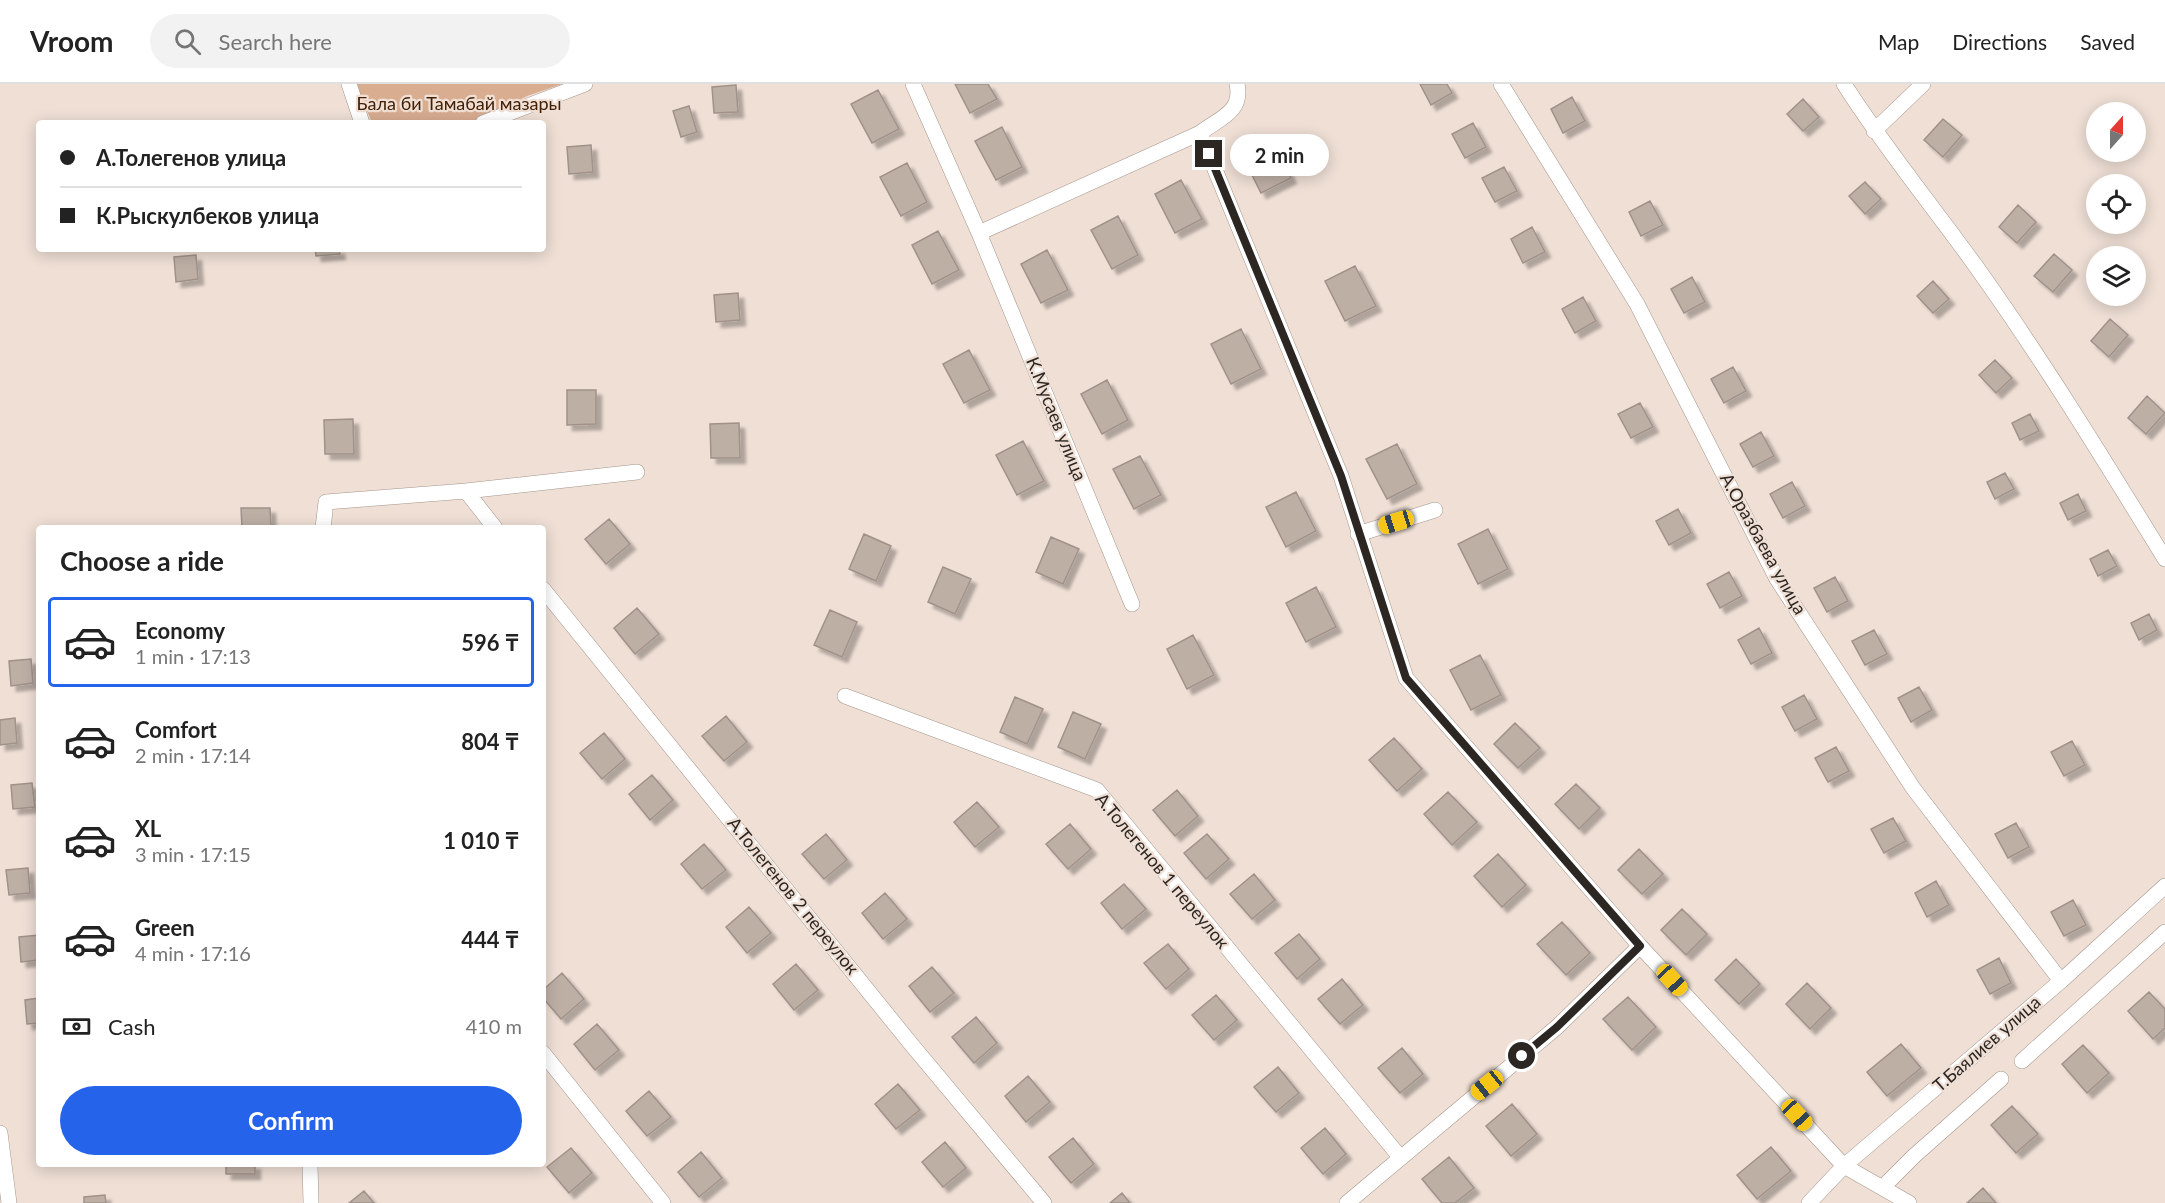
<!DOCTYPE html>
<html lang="en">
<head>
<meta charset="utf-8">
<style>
  :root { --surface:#fff; --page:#f2f2f2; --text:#222; --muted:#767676; --line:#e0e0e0; --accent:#2563eb }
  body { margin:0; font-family:Lato,sans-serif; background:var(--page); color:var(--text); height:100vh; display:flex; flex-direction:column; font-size:22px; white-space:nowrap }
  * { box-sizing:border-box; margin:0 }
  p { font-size:20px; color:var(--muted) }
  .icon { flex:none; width:33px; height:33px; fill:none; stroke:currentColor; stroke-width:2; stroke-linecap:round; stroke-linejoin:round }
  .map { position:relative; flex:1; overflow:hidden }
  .drawer { position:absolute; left:36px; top:441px; width:510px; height:642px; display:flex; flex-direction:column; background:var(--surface); border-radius:6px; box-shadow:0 3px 15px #0003 }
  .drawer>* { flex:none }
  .top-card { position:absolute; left:36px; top:36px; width:510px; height:132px; border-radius:6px; box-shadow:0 3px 15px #0003; display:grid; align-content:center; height:132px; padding:0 24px; background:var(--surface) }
  .needle { width:39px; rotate:21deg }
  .tools { position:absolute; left:2086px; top:18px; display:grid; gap:12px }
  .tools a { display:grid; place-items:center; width:60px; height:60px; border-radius:50%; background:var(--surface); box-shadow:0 3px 15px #0003; font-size:30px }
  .end { position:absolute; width:27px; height:27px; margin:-14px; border:8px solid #2d2723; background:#fff; box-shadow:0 0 0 3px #fff }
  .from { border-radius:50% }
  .bubble { position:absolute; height:42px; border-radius:21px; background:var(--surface); box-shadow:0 3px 15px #0003; font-size:20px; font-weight:700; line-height:42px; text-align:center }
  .car { position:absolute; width:18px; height:36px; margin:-18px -9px; border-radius:8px; box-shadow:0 0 4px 2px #0007; background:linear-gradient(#f5c518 24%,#345 0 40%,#f5c518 0 76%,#345 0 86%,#f5c518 0) }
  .top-card b { display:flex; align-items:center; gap:21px; height:57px; font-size:22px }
  .top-card b+b { border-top:2px solid var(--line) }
  .top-card i { width:15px; height:15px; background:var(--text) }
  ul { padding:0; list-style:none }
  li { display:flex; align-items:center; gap:18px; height:90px; margin:0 12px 9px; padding:0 12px; border:3px solid transparent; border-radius:6px }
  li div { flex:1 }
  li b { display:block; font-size:22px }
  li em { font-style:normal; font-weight:700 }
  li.active { border-color:var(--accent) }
  li>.icon { width:54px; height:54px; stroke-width:1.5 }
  h2 { padding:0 24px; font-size:27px; line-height:72px }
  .pay { display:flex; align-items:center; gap:15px; height:66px; padding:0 24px; font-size:22px }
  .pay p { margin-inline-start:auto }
  .action { display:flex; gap:12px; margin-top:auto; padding:12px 24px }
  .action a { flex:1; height:69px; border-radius:36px; background:var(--accent); color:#fff; font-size:24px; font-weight:700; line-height:69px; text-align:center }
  header { display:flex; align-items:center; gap:36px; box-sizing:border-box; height:84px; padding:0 30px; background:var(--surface); border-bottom:2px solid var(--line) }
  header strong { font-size:28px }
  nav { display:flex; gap:33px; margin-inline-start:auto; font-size:21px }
  .search { width:420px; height:54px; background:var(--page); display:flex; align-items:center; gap:15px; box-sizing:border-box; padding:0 21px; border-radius:33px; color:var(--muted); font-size:22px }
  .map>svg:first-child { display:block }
</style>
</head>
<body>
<header>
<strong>Vroom</strong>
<div class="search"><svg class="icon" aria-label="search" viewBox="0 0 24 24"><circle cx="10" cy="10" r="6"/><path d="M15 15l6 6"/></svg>Search here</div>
<nav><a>Map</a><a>Directions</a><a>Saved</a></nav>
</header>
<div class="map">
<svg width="2165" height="1119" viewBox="0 0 2165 1119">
  <defs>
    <filter id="shadow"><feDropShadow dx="5.5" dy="5.5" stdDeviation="1.5" flood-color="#0004"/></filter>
  </defs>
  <rect width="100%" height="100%" fill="#efdfd5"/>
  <path fill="#d8ad90" d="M 356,0 L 562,0 L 527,12 L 476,39 L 372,39 Z"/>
  <path fill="#beafa5" stroke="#a19289" stroke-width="1.5" filter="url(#shadow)" d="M 955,0 L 988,0 L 997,15 L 970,29 Z
    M 1420,0 L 1447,0 L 1452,9 L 1431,21 Z
    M 736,1 L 738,28 L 714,29 L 712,3 Z
    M 878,6 L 899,45 L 872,59 L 851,20 Z
    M 1572,13 L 1585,37 L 1563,49 L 1551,25 Z
    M 1803,15 L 1819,33 L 1803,47 L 1787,30 Z
    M 689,22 L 697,48 L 681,53 L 673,27 Z
    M 1943,35 L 1962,51 L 1943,73 L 1924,56 Z
    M 1473,39 L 1486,63 L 1465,74 L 1452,50 Z
    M 1002,43 L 1022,83 L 996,96 L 975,57 Z
    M 1271,54 L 1291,94 L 1261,109 L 1241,69 Z
    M 591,61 L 593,88 L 569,90 L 567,63 Z
    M 907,79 L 927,118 L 901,132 L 880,93 Z
    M 1504,83 L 1517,107 L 1495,118 L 1482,94 Z
    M 1181,96 L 1202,135 L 1175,149 L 1155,110 Z
    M 1865,98 L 1881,115 L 1865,130 L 1849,112 Z
    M 1650,117 L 1663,141 L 1641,152 L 1629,128 Z
    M 2018,121 L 2036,138 L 2017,159 L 1999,143 Z
    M 1118,132 L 1138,171 L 1112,185 L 1091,146 Z
    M 1532,143 L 1545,168 L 1523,179 L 1511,155 Z
    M 938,147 L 959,186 L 932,200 L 912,161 Z
    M 315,165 L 339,165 L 340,170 L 316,172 Z
    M 1047,166 L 1068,206 L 1041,219 L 1021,180 Z
    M 2054,170 L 2072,186 L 2053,208 L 2034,192 Z
    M 196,171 L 198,195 L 176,198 L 174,173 Z
    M 1355,182 L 1376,222 L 1345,237 L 1325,197 Z
    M 1692,193 L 1705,218 L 1684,229 L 1671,205 Z
    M 1933,197 L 1949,215 L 1933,229 L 1917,212 Z
    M 738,209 L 740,236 L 716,238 L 714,211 Z
    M 1583,213 L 1596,237 L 1575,249 L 1562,225 Z
    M 2110,235 L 2128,251 L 2109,273 L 2091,257 Z
    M 1241,245 L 1261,285 L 1231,300 L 1211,260 Z
    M 969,266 L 990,306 L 964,319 L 943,280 Z
    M 1995,276 L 2012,294 L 1996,309 L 1979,291 Z
    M 1733,283 L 1746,307 L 1724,319 L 1711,295 Z
    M 1107,296 L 1128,336 L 1102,350 L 1081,310 Z
    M 567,306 L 596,306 L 596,340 L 567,341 Z
    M 2147,312 L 2165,329 L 2146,350 L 2128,334 Z
    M 1640,319 L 1653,343 L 1631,354 L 1618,330 Z
    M 2030,330 L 2039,347 L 2020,356 L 2012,339 Z
    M 353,335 L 354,370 L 325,370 L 324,336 Z
    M 739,339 L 740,374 L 711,374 L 710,340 Z
    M 1761,348 L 1774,372 L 1753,383 L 1740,360 Z
    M 1023,357 L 1044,397 L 1017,411 L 996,371 Z
    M 1397,360 L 1417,400 L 1387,415 L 1366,375 Z
    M 1140,372 L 1161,411 L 1134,425 L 1113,385 Z
    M 2005,389 L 2014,405 L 1995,415 L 1987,398 Z
    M 1792,398 L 1805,422 L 1783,434 L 1770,410 Z
    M 1296,408 L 1316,447 L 1286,463 L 1266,423 Z
    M 2078,410 L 2086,427 L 2068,436 L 2060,419 Z
    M 241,424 L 270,424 L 271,444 L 242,444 Z
    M 1678,425 L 1691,449 L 1669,461 L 1656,437 Z
    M 609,435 L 630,460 L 606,480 L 585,455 Z
    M 1488,445 L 1508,485 L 1478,500 L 1458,460 Z
    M 864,450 L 891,462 L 876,497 L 849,485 Z
    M 1051,453 L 1079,465 L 1063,500 L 1036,488 Z
    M 2108,466 L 2117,482 L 2098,492 L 2090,475 Z
    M 943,483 L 971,495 L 955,530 L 928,518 Z
    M 1729,488 L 1742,512 L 1720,524 L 1707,500 Z
    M 1835,493 L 1848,517 L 1827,528 L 1814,504 Z
    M 1316,503 L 1336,543 L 1306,558 L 1286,519 Z
    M 637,524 L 659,550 L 635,570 L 614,544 Z
    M 830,526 L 857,538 L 842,573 L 814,561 Z
    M 2149,530 L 2157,546 L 2139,556 L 2131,539 Z
    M 1759,544 L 1772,569 L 1751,580 L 1738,556 Z
    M 1874,546 L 1887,570 L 1865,581 L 1852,557 Z
    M 1193,551 L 1214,591 L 1187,605 L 1167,565 Z
    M 1480,571 L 1501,611 L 1471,626 L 1450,586 Z
    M 31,575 L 33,599 L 11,602 L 9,577 Z
    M 1919,603 L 1932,626 L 1911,638 L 1898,614 Z
    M 1804,611 L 1817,635 L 1795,647 L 1782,623 Z
    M 1015,613 L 1043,625 L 1027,660 L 1000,648 Z
    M 1073,628 L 1101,640 L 1085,675 L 1058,663 Z
    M 726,632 L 747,658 L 724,677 L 702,652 Z
    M 15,634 L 17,659 L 0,661 L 0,636 Z
    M 1515,639 L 1540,664 L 1518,684 L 1494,660 Z
    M 604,649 L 625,675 L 602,695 L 580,669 Z
    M 1394,654 L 1422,685 L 1397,707 L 1369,676 Z
    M 2072,657 L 2085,681 L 2064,692 L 2051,668 Z
    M 1836,663 L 1849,687 L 1828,698 L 1815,674 Z
    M 652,691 L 673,716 L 650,736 L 629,710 Z
    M 32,699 L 35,723 L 13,725 L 11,701 Z
    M 1576,700 L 1600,724 L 1579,745 L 1555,720 Z
    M 1177,706 L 1198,732 L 1175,752 L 1153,726 Z
    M 1448,708 L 1477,738 L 1452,761 L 1424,730 Z
    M 977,718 L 999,743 L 975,763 L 954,738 Z
    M 1893,734 L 1906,757 L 1884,769 L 1871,745 Z
    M 2016,739 L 2029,763 L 2008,774 L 1995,750 Z
    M 1070,740 L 1091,765 L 1068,785 L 1046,760 Z
    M 826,750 L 847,776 L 824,795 L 802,770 Z
    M 1207,750 L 1229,775 L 1206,795 L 1184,769 Z
    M 704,760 L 726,786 L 702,805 L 681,780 Z
    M 1639,765 L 1663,790 L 1642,810 L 1618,786 Z
    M 1498,770 L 1526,801 L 1502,823 L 1474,792 Z
    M 28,784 L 30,809 L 9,811 L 6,786 Z
    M 1254,790 L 1275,816 L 1252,835 L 1230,810 Z
    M 1936,797 L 1949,821 L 1927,833 L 1915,809 Z
    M 1124,800 L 1146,825 L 1122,845 L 1101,819 Z
    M 885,809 L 907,835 L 883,855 L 862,829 Z
    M 2073,816 L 2086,841 L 2064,852 L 2051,828 Z
    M 749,823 L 771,849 L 747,869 L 726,843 Z
    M 1682,825 L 1707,850 L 1686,871 L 1661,846 Z
    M 1562,838 L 1590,869 L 1566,891 L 1537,860 Z
    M 1299,850 L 1320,875 L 1297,895 L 1275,869 Z
    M 39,851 L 39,876 L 21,878 L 19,853 Z
    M 1168,860 L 1189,885 L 1166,905 L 1144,879 Z
    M 1999,874 L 2011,899 L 1990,910 L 1977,886 Z
    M 1736,875 L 1760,900 L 1739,920 L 1715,896 Z
    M 796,880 L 818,906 L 794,926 L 773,900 Z
    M 932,883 L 954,909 L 930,928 L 909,902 Z
    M 562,889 L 584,915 L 561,935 L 543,914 L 543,906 Z
    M 1342,895 L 1363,921 L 1340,940 L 1318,915 Z
    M 1807,899 L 1831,924 L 1810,945 L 1786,920 Z
    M 2149,908 L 2165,925 L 2165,944 L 2153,955 L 2128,927 Z
    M 1216,911 L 1237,936 L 1214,956 L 1192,931 Z
    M 1628,913 L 1656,943 L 1632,966 L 1603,935 Z
    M 39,914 L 39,939 L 27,940 L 25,916 Z
    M 976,933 L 997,959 L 974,979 L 952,953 Z
    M 597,940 L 619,966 L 595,986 L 574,960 Z
    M 1901,960 L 1921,984 L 1887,1012 L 1867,988 Z
    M 2083,961 L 2109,989 L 2087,1009 L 2062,980 Z
    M 1402,964 L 1423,990 L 1400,1009 L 1378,984 Z
    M 1278,983 L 1299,1009 L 1276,1028 L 1254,1003 Z
    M 1028,992 L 1050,1018 L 1026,1038 L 1005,1012 Z
    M 898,1000 L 920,1026 L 896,1045 L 875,1020 Z
    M 649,1007 L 671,1033 L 647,1052 L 626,1027 Z
    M 1512,1020 L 1537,1050 L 1511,1072 L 1486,1042 Z
    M 2012,1022 L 2038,1050 L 2016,1069 L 1991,1041 Z
    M 1325,1044 L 1346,1070 L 1323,1090 L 1301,1064 Z
    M 1073,1054 L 1094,1080 L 1071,1099 L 1049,1073 Z
    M 945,1058 L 966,1084 L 943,1103 L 922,1078 Z
    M 1771,1063 L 1791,1087 L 1757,1115 L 1737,1091 Z
    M 571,1064 L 592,1089 L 569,1109 L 547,1083 Z
    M 701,1068 L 722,1094 L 699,1113 L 678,1088 Z
    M 1449,1073 L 1474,1104 L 1455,1119 L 1442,1119 L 1422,1095 Z
    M 226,1080 L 255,1080 L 255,1090 L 226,1090 Z
    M 1983,1104 L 1996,1119 L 1967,1119 Z
    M 364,1107 L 374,1119 L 349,1119 Z
    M 1122,1109 L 1130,1119 L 1110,1119 Z
    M 105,1111 L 106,1119 L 84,1119 L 84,1113 Z"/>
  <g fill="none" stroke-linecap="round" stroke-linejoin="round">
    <g stroke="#a4968c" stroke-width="16">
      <path id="minor" d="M 349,0 L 362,39
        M 913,0 L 979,149 L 1132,520
        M 1237,0 C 1243,28 1220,34 1200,49 L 1341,392 L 1406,594 L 1640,862 L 1844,1082 L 1909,1119
        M 1501,0 L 1637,220 L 1777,495 L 1913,704 L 2061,897
        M 1844,0 C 1884,63 1931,120 1975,181 C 2043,276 2104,376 2165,475
        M 483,39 L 585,0
        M 1874,47 L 1923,0
        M 979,149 L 1200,49
        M 323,444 L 326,418 L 466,407
        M 495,444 L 466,407 L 637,388
        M 1358,450 L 1435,426
        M 543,505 L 911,960 L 1044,1119
        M 845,612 L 1097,706 L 1400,1073
        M 543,969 L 663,1119
        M 2022,977 L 2165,848
        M 0,1049 L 9,1119
        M 310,1080 L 311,1119
        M 1883,1103 L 1914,1072 L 2001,995
        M 1347,1119 L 1557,943 L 1640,862
        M 1809,1119 L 1844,1082 L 2061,897 L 2165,802"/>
    </g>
    <use href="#minor" stroke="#fff" stroke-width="15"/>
  </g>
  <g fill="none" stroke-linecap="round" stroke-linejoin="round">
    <path stroke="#2d2723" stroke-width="8" d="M 1209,70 L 1341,392 L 1406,594 L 1640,862 L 1557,943 L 1522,972"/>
  </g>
  <g text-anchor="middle" stroke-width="4.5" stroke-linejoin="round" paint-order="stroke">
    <g font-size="18" fill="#432004" stroke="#efdfd5">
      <text x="459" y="26">Бала би Тамабай мазары</text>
    </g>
    <g font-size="18" fill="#2d2723" stroke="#efdfd5">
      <text transform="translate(1056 335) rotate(68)" y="6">К.Мусаев улица</text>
      <text transform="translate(1763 460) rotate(61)" y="6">А.Оразбаева улица</text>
      <text transform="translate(1162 787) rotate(50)" y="6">А.Толегенов 1 переулок</text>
      <text transform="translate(793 812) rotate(51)" y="6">А.Толегенов 2 переулок</text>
      <text transform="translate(1987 960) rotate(-41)" y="6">Т.Баялиев улица</text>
    </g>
  </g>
</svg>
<div class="tools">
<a><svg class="needle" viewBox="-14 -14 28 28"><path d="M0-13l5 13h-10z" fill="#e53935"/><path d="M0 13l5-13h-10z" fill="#767676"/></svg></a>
<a><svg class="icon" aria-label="locate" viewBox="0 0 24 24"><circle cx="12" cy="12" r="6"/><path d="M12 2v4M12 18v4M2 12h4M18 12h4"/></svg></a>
<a><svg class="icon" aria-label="layers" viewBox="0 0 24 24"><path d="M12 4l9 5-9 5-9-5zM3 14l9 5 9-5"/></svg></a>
</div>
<i class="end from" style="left:1522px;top:972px"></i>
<i class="end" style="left:1209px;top:70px"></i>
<div class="bubble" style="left:1230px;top:50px;width:99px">2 min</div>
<i class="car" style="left:1396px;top:438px;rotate:253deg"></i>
<i class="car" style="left:1672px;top:896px;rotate:137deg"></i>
<i class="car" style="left:1487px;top:1001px;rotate:231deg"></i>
<i class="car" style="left:1797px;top:1031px;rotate:137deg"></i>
<div class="top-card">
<b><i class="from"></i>А.Толегенов улица</b>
<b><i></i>К.Рыскулбеков улица</b>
</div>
<section class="drawer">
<h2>Choose a ride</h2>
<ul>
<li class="active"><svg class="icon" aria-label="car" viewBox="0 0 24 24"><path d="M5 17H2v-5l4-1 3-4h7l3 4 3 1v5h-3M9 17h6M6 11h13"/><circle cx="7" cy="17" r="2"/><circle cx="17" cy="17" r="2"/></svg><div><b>Economy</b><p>1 min · 17:13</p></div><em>596 ₸</em></li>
<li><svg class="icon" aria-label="car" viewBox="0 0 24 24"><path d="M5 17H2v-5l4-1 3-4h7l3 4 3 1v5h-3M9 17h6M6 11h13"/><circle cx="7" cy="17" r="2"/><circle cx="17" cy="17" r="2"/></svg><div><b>Comfort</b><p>2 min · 17:14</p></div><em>804 ₸</em></li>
<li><svg class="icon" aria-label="car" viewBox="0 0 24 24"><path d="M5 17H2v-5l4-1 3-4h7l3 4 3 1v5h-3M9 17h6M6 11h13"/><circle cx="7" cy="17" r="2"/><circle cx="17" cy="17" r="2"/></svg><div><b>XL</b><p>3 min · 17:15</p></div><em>1 010 ₸</em></li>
<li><svg class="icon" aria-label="car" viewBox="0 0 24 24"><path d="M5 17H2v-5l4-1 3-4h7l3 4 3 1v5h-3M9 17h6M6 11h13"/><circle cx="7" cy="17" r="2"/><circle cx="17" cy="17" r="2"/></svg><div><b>Green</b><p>4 min · 17:16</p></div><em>444 ₸</em></li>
</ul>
<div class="pay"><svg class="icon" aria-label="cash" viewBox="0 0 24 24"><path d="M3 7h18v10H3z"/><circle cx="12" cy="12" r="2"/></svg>Cash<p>410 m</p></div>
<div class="action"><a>Confirm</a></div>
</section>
</div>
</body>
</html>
